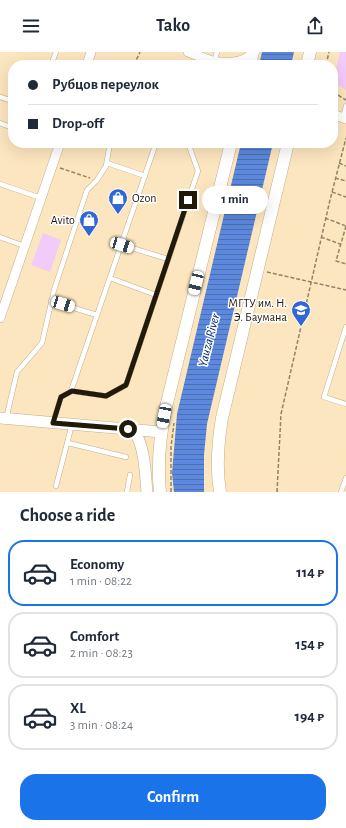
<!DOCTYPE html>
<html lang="en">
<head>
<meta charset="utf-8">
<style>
  :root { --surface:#fff; --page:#f2f2f3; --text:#1f2937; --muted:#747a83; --line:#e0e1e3; --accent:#1a73e8 }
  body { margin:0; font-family:"Alegreya Sans",sans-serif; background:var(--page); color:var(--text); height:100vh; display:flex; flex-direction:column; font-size:15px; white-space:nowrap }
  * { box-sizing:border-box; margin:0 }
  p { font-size:13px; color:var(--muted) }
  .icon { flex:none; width:22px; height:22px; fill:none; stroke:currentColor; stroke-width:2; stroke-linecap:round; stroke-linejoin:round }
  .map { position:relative; height:440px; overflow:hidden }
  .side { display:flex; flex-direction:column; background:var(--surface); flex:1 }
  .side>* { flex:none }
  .guide { position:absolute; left:8px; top:8px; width:330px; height:88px; border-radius:16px; box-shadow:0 4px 16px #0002; display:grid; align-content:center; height:88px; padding:0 20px; background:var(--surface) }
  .end { position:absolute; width:18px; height:18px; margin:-9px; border:5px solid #21190a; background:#fff; box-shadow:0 0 0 2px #fff }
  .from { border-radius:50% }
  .bubble { position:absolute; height:28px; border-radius:14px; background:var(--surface); box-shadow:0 4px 16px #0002; font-size:13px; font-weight:700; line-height:28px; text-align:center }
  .car { position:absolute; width:12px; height:24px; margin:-12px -6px; border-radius:5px; box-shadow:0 0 3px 1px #0007; background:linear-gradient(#fff 24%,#345 0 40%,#fff 0 76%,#345 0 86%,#fff 0) }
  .guide b { display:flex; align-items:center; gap:14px; height:38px; font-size:15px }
  .guide b+b { border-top:1px solid var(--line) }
  .guide i { width:10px; height:10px; background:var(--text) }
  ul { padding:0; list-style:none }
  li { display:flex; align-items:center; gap:12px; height:66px; margin:0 8px 6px; padding:0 12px; border:2px solid var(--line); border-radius:16px }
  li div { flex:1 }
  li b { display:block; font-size:15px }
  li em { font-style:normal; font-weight:700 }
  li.current { border-color:var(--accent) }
  li>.icon { width:36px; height:36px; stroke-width:1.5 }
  h2 { padding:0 20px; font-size:18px; line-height:48px }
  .button { display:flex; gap:8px; margin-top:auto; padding:8px 20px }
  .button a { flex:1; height:46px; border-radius:16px; background:var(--accent); color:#fff; font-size:16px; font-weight:700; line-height:46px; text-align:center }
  header { display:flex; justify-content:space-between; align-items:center; height:52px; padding:0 20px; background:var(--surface); font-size:18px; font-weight:700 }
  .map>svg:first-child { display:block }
</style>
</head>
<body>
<header><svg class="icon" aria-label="menu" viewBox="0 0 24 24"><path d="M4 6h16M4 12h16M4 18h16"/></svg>Tako<svg class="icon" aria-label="share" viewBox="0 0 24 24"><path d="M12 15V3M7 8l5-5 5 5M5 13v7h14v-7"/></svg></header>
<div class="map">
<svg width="346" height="440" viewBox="0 0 346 440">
  <defs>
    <pattern id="water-rules" width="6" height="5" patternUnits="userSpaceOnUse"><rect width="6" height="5" fill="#5c89dd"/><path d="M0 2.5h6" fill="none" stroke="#4c6fb1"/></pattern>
  </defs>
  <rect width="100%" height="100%" fill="#fce6bf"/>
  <path fill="#f3cbf8" d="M 340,0 L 346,0 L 346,38 L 333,30 Z
    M 43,181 L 61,188 L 50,220 L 31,213 Z"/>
  <path fill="url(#water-rules)" d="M 262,0 L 294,0 L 291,13 L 259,13 Z
    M 241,91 L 273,91 L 207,372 L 204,403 L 204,440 L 174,440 L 172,421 L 177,362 Z"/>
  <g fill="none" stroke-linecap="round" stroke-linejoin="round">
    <g stroke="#c3ae88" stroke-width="5.5">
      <path id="service" d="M 214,10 L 217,0
        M 51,13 L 56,0
        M 0,45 L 13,49
        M 343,66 L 346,54
        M 0,71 L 13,76
        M 107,111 L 145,124
        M 0,132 L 41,146
        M 0,185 L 24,194
        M 122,193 L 168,207
        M 110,226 L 156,243
        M 51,249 L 97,263
        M 346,275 L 324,345 L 346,352
        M 71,339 L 156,91
        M 6,367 L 17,320 L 42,291 L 54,238 L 87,138 L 97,128 L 106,114 L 110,91
        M 53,371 L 61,345 L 71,339 L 106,344 L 126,333 L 198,119 L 188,91
        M 68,391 L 126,405
        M 56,434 L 72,372
        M 127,440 L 130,423
        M 341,440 L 346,426"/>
    </g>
    <g stroke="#c3ae88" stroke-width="10">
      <path id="minor" d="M 188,0 L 220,12
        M 216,10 C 230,10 241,12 252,2
        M 87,13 L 91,0
        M 333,62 L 346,67
        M 0,266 L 60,91"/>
    </g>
    <g stroke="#c3ae88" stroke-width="12">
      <path id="tertiary" d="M 0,366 L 161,380
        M 134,378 C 145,396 145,419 147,440"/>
    </g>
    <g stroke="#c3ae88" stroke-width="13">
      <path id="secondary" d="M 250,13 L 253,0
        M 307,13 L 310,0
        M 160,440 C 157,411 160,383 166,355 L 231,91
        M 220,440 C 216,416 218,390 222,366 L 288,91"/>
    </g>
    <path stroke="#928367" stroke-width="1.5" stroke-dasharray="4 2" stroke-linecap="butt" d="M 261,10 L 274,13
      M 134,13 L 140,0
      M 326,13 L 329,0
      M 333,40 L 346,48
      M 339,111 L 346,114
      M 60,116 L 90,126
      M 335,126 L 346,129
      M 332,140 L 346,145
      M 325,166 L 346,174
      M 346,174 L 336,209 L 346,212
      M 321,185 L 340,192
      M 267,220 L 346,238
      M 171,440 L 171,395 L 174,371
      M 277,440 L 281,362 L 330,148 L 346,86"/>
    <use href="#service" stroke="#fff" stroke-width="4.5"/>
    <use href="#minor" stroke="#fff" stroke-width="9"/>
    <use href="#tertiary" stroke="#fff" stroke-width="11"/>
    <use href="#secondary" stroke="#fff" stroke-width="12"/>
  </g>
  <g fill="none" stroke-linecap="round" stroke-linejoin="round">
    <path stroke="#21190a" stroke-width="5" d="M 128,377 L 53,371 L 61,345 L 72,339 L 106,344 L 126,333 L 188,148"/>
  </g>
  <defs>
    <g id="shop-pin" transform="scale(1)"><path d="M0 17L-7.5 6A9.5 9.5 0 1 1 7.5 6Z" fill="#3067d5" stroke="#fff"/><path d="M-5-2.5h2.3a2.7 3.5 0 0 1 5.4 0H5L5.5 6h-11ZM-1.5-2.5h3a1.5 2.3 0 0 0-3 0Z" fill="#fff"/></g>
    <g id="university-pin" transform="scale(1)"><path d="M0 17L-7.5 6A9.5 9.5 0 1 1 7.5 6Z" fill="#3067d5" stroke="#fff"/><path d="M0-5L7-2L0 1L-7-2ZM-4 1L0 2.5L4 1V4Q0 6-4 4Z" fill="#fff"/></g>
  </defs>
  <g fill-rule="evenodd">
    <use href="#shop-pin" x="118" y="146"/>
    <use href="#shop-pin" x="89" y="168"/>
    <use href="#university-pin" x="301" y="258"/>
  </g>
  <g text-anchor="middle" stroke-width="3" stroke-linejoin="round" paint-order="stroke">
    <g font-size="12" fill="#21190a" stroke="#fff" text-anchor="end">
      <text x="132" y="150" text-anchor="start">Ozon</text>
      <text x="75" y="172">Avito</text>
      <text x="287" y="255">МГТУ им. Н.<tspan x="287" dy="14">Э. Баумана</tspan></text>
    </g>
    <g font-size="13" font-style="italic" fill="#072b76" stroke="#fff">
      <text transform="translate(208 288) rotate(-76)" y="5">Yauza River</text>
    </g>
  </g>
</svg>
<i class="end from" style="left:128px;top:377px"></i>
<i class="end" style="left:188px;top:148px"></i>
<div class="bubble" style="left:202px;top:134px;width:66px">1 min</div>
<i class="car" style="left:122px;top:193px;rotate:107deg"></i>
<i class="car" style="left:196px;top:231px;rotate:194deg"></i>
<i class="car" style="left:63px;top:252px;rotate:107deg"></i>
<i class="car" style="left:164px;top:364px;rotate:191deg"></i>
<div class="guide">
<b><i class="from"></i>Рубцов переулок</b>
<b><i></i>Drop-off</b>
</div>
</div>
<section class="side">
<h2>Choose a ride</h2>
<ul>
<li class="current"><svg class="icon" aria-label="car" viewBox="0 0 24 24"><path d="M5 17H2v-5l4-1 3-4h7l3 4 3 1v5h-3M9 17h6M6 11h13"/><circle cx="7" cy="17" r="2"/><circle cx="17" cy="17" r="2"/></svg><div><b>Economy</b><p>1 min · 08:22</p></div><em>114 ₽</em></li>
<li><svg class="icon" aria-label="car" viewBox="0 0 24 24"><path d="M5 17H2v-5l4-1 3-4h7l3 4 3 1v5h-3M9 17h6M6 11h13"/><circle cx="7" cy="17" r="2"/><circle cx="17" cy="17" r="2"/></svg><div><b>Comfort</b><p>2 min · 08:23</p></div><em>154 ₽</em></li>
<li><svg class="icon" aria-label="car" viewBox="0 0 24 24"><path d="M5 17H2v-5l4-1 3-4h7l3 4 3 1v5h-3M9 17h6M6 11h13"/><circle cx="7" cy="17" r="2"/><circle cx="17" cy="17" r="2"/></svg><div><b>XL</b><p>3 min · 08:24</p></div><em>194 ₽</em></li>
</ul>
<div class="button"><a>Confirm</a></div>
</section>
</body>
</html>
